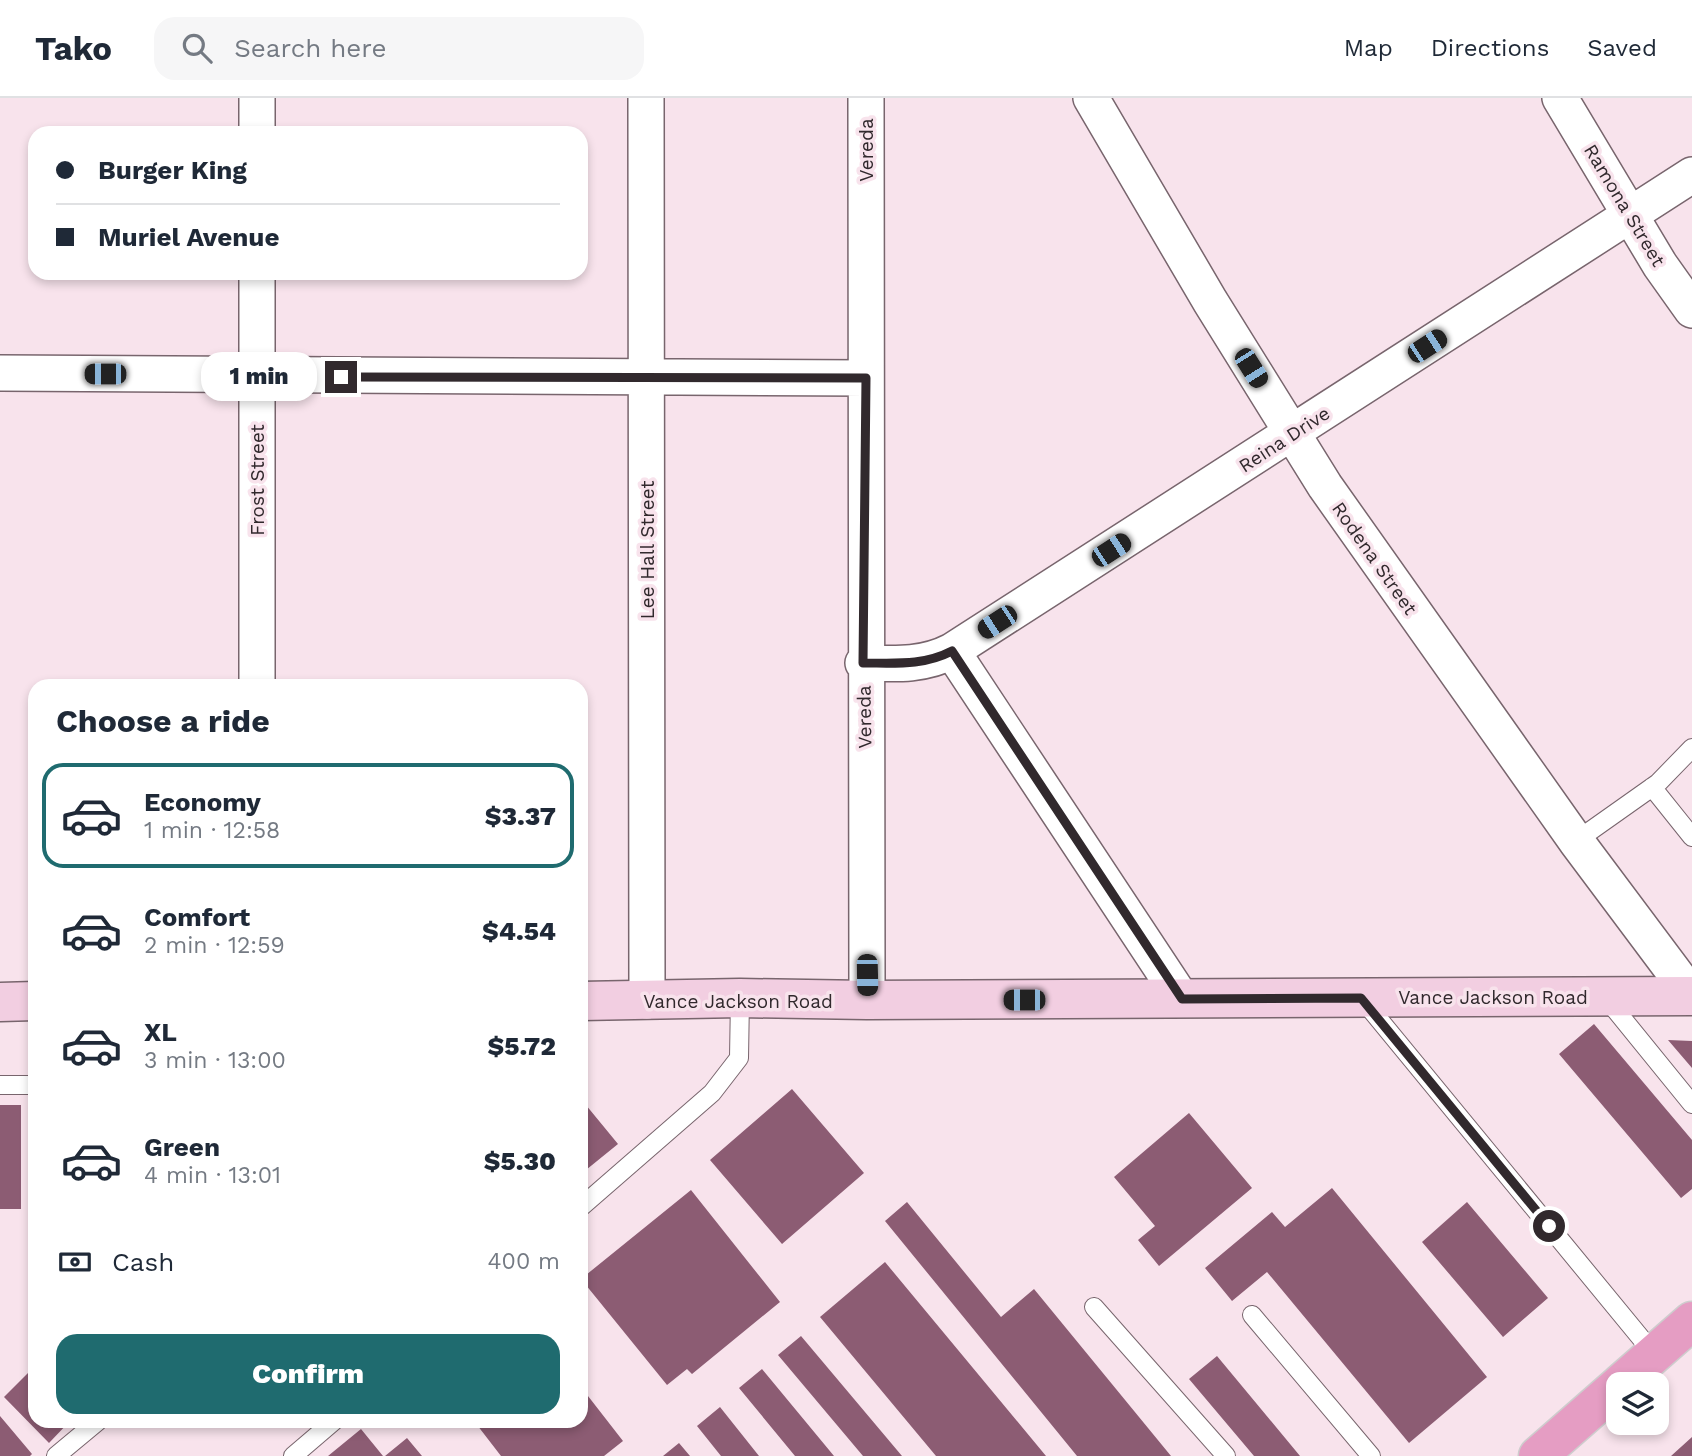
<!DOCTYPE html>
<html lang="en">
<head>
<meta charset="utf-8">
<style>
  :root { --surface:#fff; --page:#f6f6f7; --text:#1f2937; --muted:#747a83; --line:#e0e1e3; --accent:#1f6b6f }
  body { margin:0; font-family:"Work Sans",sans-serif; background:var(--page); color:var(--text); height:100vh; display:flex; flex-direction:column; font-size:26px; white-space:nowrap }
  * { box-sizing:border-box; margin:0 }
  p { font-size:23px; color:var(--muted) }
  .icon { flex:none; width:38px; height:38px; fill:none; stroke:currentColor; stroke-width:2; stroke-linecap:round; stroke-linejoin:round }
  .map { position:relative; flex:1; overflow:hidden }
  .details { position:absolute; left:28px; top:581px; width:560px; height:749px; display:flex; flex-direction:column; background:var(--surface); border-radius:21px; box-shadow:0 4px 10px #0003 }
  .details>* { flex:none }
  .banner { position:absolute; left:28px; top:28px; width:560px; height:154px; border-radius:21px; box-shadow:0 4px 10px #0003; display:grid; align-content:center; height:154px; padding:0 28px; background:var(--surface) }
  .buttons { position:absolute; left:1606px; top:1274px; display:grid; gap:14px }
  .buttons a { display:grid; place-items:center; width:63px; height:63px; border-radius:14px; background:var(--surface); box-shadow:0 4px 10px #0003; font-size:35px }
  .end { position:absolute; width:32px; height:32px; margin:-16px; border:9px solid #31292d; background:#fff; box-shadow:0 0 0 4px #fff }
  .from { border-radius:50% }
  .bubble { position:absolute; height:49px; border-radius:21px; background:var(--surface); box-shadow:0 4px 10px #0003; font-size:23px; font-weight:800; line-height:49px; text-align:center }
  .car { position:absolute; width:21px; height:42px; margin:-21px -10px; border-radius:9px; box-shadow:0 0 5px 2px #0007; background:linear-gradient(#222 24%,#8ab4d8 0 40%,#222 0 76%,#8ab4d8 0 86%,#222 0) }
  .banner b { display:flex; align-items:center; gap:24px; height:66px; font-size:26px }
  .banner b+b { border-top:2px solid var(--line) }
  .banner i { width:18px; height:18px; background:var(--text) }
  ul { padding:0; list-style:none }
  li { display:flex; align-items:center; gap:21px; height:105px; margin:0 14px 10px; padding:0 14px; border:4px solid transparent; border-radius:21px }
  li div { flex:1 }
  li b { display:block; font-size:26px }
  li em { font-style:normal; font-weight:800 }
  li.selected { border-color:var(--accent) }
  li>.icon { width:63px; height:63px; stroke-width:1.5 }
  h2 { padding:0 28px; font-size:32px; line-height:84px }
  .pay { display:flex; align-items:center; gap:18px; height:77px; padding:0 28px; font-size:26px }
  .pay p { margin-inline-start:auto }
  .button { display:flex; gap:14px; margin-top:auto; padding:14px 28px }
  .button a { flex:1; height:80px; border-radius:21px; background:var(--accent); color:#fff; font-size:28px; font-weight:800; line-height:80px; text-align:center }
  header { display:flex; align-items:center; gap:42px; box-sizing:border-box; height:98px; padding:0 35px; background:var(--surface); border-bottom:2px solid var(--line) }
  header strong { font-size:33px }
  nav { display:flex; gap:38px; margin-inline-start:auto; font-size:24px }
  .search { width:490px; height:63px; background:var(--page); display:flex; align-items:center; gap:18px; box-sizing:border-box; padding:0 24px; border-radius:21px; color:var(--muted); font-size:26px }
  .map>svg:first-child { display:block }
</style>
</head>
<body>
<header>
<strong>Tako</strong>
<div class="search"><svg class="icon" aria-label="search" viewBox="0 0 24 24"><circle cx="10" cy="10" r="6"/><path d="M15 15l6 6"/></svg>Search here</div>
<nav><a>Map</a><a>Directions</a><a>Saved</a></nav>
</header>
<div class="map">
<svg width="1692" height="1358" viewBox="0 0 1692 1358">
  <rect width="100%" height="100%" fill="#f8e3ec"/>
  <path fill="#8c5c73" d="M 1594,926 L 1692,1042 L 1692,1091 L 1681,1100 L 1559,956 Z
    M 1668,942 L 1692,943 L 1692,970 Z
    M 792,991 L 864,1075 L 782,1146 L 710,1062 Z
    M 581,1001 L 618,1046 L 581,1076 Z
    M 0,1007 L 21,1007 L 21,1111 L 0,1111 Z
    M 1189,1015 L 1252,1090 L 1159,1168 L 1138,1142 L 1155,1128 L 1114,1079 Z
    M 1332,1090 L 1487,1279 L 1409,1345 L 1267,1174 L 1232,1203 L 1205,1170 L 1272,1114 L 1285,1129 Z
    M 691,1092 L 780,1204 L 692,1276 L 687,1271 L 667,1287 L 581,1181 Z
    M 907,1104 L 1001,1219 L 1034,1191 L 1171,1358 L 1077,1358 L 885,1123 Z
    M 1467,1104 L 1548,1200 L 1503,1239 L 1422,1144 Z
    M 885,1164 L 1046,1358 L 936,1358 L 820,1219 Z
    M 801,1238 L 902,1358 L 863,1358 L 778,1257 Z
    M 1217,1258 L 1300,1358 L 1254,1358 L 1189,1281 Z
    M 35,1268 L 35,1323 L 70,1323 L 49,1345 L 4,1299 Z
    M 762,1271 L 834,1358 L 795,1358 L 739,1290 Z
    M 581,1289 L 623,1343 L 604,1358 L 501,1358 L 474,1323 L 581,1323 Z
    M 720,1309 L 759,1358 L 721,1358 L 697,1328 Z
    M 0,1318 L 32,1356 L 30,1358 L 0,1358 Z
    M 361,1331 L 383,1358 L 328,1358 Z
    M 1692,1339 L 1692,1358 L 1671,1358 Z
    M 407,1340 L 422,1358 L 385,1358 Z
    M 679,1345 L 690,1358 L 663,1358 Z"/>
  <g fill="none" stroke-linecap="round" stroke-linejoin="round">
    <g stroke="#78656d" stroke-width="20">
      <path id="service" d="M 1652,689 L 1692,739
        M 1576,743 L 1658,685 L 1692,650
        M 1605,899 L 1692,1006
        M 1363,902 L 1654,1256
        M 0,987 L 35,987
        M 581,1109 L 712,995 L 739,960 L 740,900
        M 1094,1209 L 1226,1358
        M 1252,1217 L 1371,1358
        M 56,1358 L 98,1323
        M 293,1358 L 334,1323"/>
    </g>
    <g stroke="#78656d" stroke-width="38">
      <path id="minor" d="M 257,0 L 257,35
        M 646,0 L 647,903
        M 866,0 C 866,301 864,602 867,902
        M 1091,0 L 1210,203 L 1325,388 L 1576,743 L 1692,898
        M 1560,0 L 1660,167 L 1692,212
        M 0,275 L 866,280
        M 952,553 L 1182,901
        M 863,565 C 895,566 923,568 952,553 L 1692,77
        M 257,588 L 257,175"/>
    </g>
    <g stroke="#78656d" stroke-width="41">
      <path id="secondary" d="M 581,903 L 740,900 L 867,902 L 1692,898
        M 0,904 L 35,903"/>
    </g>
    <g stroke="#cecccd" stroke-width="41">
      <path id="primary" d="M 1620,1286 L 1692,1223
        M 1538,1358 L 1619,1287"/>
    </g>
    <use href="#service" stroke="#fff" stroke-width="18"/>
    <use href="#minor" stroke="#fff" stroke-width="35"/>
    <use href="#secondary" stroke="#f2cee1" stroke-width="38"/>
    <use href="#primary" stroke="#e59dc3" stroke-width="38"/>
  </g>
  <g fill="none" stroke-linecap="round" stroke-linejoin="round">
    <path stroke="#31292d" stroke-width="9" d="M 341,279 L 866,280 L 863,565 C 895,565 923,568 952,553 L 1182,901 L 1361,900 L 1549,1128"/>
  </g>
  <g text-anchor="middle" stroke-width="7" stroke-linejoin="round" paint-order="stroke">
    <g font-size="19" fill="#31292d" stroke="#f8e3ec">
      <text transform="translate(866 52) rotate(-90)" y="7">Vereda</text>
      <text transform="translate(1625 107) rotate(59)" y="7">Ramona Street</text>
      <text transform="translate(1284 341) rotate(-33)" y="7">Reina Drive</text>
      <text transform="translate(257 382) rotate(-90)" y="7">Frost Street</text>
      <text transform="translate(647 452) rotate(-90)" y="7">Lee Hall Street</text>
      <text transform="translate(1375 460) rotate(55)" y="7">Rodena Street</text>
      <text transform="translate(864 619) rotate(-91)" y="7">Vereda</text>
      <text x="1493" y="906">Vance Jackson Road</text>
      <text x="738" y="910">Vance Jackson Road</text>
    </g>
  </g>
</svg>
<div class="buttons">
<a><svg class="icon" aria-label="layers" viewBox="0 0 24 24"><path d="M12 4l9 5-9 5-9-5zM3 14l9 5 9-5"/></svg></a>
</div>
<i class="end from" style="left:1549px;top:1128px"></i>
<i class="end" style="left:341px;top:279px"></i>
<div class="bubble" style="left:201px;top:254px;width:116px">1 min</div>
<i class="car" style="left:1427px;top:248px;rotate:57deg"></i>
<i class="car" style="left:1251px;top:270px;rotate:148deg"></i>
<i class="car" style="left:105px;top:276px;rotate:270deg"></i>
<i class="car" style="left:1111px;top:452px;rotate:57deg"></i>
<i class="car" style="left:997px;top:524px;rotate:237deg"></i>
<i class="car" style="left:867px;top:877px;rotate:179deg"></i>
<i class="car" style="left:1024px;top:902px;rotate:270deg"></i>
<div class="banner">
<b><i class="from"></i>Burger King</b>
<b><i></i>Muriel Avenue</b>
</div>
<section class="details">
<h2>Choose a ride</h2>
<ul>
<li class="selected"><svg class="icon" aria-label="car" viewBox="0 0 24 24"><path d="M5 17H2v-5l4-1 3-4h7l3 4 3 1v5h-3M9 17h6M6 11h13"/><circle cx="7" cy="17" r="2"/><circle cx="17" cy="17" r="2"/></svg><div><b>Economy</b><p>1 min · 12:58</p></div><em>$3.37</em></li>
<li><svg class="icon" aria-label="car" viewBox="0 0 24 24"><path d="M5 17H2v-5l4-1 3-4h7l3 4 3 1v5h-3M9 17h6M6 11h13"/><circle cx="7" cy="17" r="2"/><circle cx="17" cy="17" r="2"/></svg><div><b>Comfort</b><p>2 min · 12:59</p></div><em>$4.54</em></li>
<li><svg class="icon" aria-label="car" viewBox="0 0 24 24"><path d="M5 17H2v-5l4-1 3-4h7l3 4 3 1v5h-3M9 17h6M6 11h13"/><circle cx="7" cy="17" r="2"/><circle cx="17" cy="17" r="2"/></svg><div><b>XL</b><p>3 min · 13:00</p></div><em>$5.72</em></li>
<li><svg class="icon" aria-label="car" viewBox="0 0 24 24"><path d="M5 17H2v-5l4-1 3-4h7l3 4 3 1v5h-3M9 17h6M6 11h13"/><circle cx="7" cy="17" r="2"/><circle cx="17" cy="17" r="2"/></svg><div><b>Green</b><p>4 min · 13:01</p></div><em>$5.30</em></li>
</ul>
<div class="pay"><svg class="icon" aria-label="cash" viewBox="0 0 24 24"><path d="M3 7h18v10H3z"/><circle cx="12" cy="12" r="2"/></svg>Cash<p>400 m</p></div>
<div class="button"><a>Confirm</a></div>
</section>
</div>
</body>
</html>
